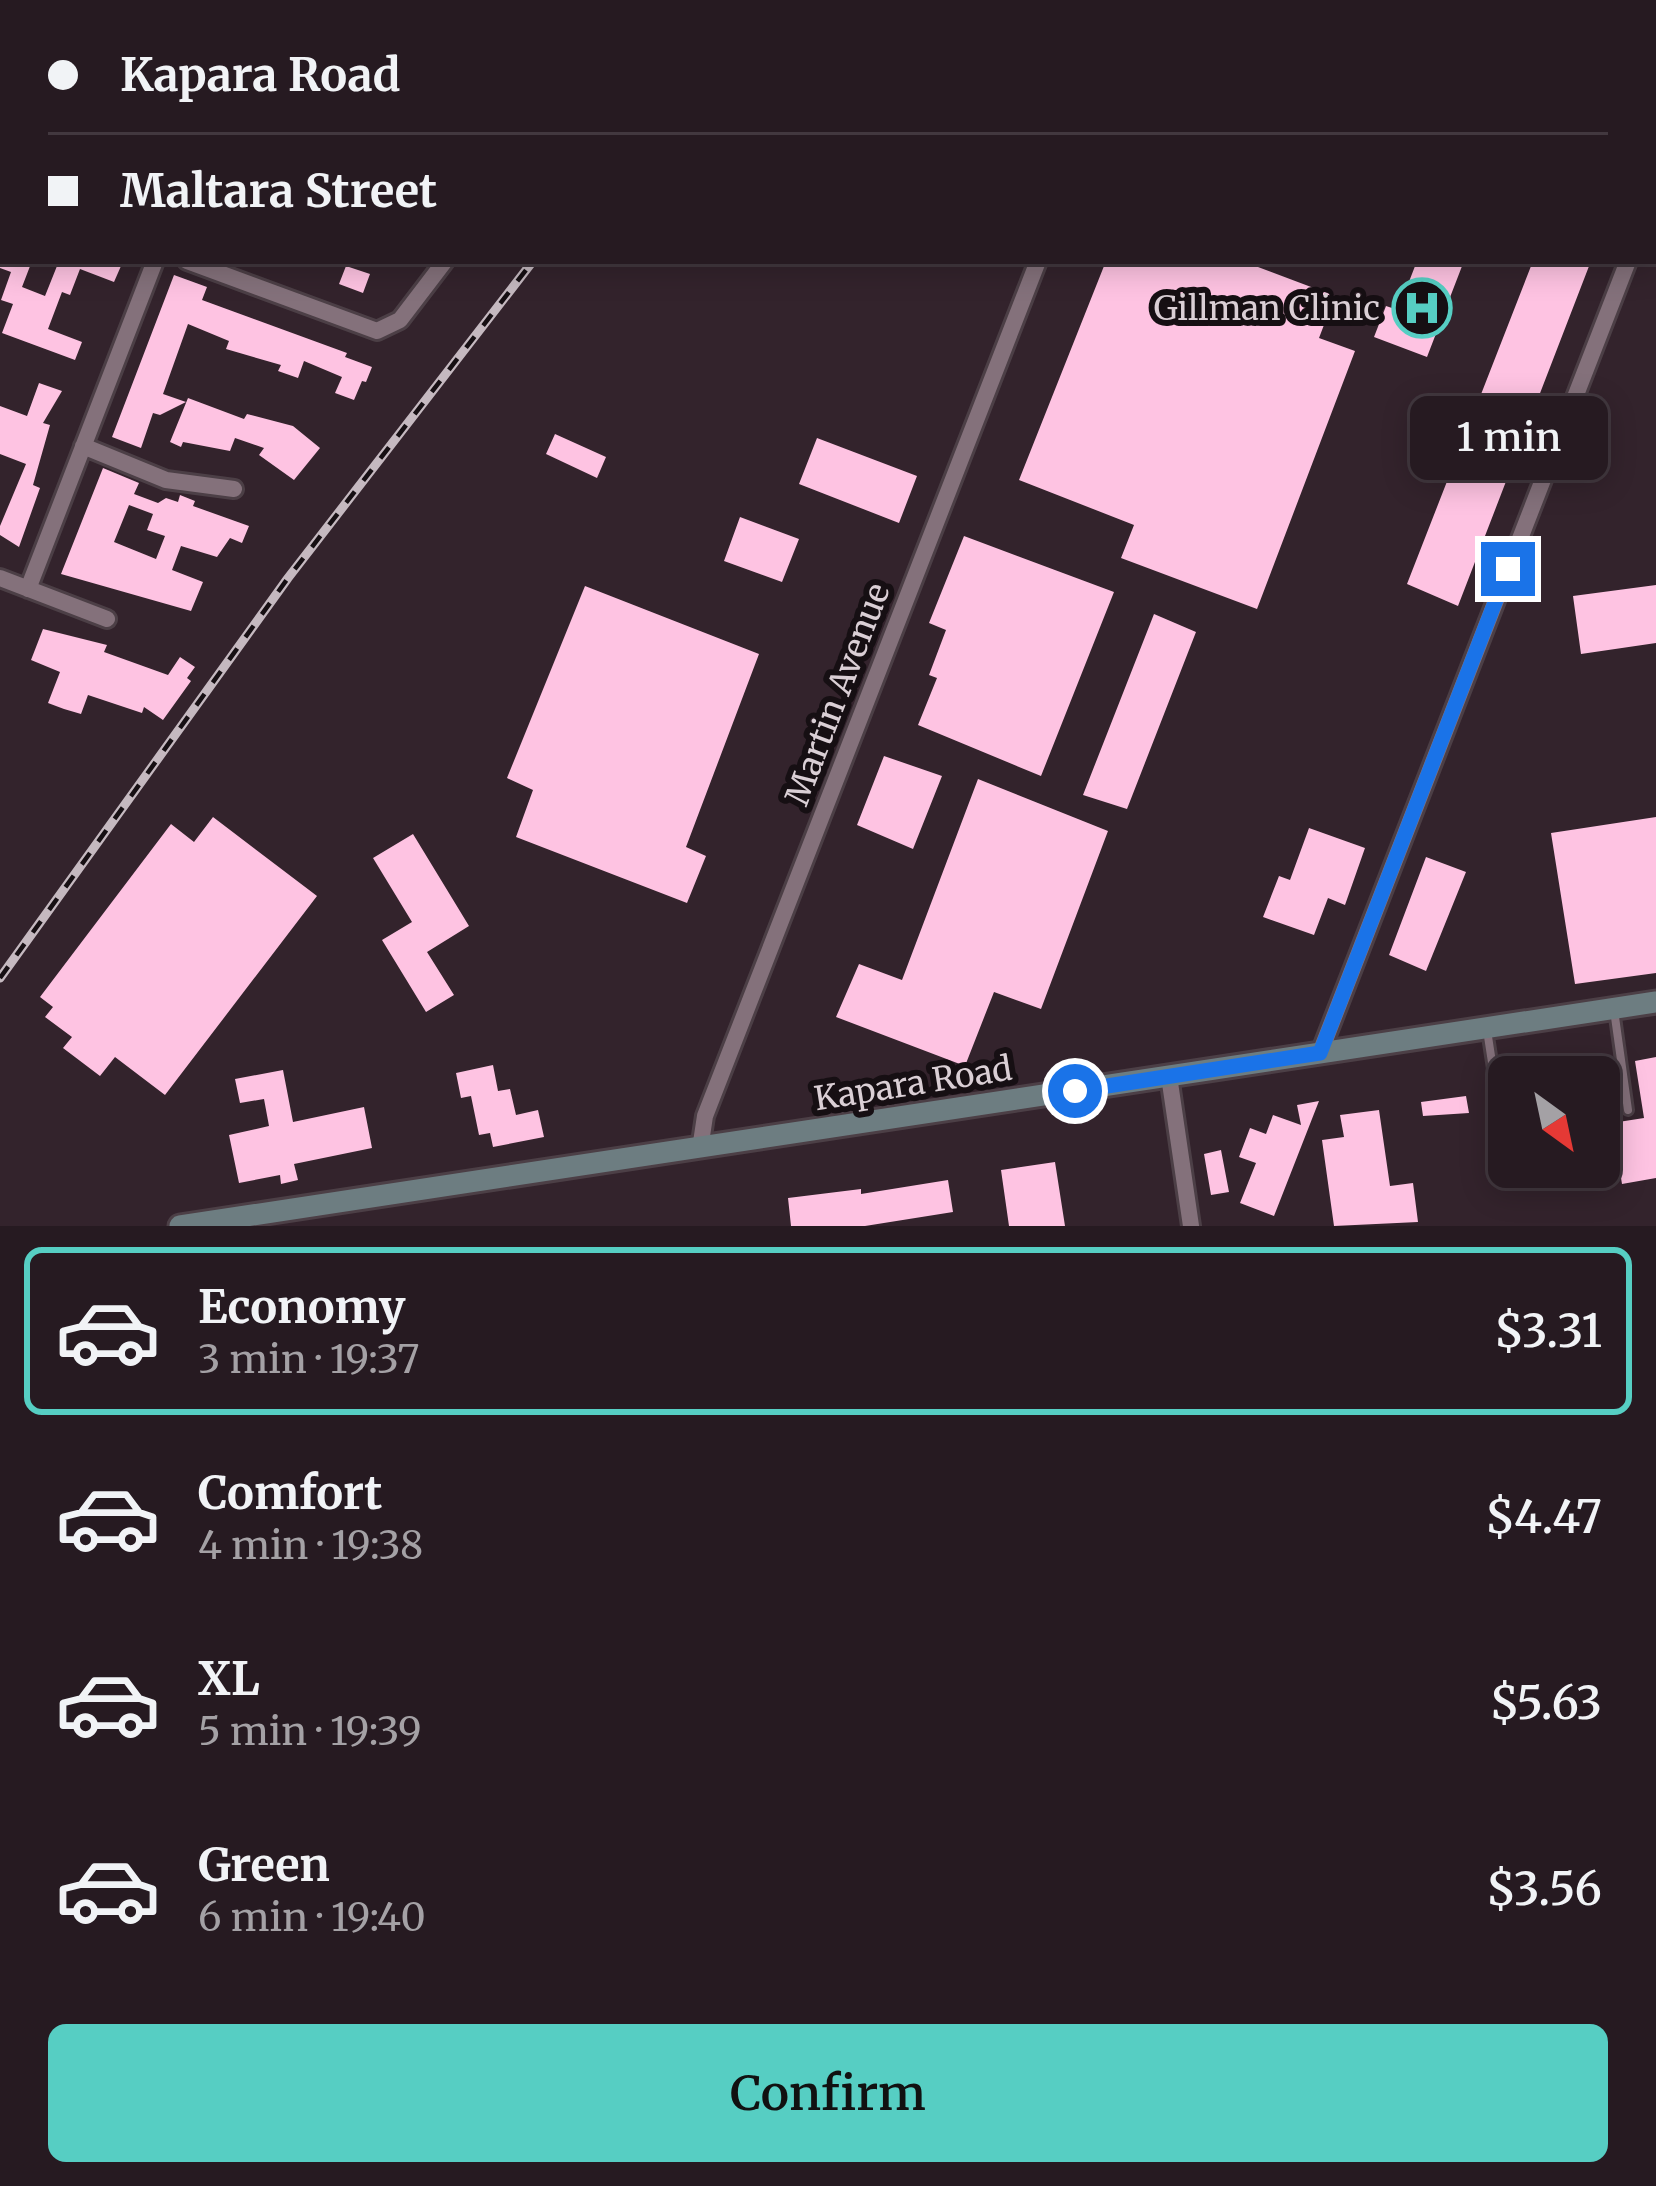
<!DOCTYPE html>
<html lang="en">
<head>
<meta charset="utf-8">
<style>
  :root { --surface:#261a21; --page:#2e232a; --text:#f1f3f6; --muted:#a4a1a5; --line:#42383f; --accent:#56cec3 }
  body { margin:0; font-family:Merriweather,serif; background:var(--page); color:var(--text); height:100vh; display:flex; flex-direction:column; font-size:45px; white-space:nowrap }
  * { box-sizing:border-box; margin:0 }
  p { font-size:39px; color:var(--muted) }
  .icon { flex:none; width:66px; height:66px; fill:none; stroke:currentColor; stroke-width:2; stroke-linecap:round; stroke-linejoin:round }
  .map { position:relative; height:1226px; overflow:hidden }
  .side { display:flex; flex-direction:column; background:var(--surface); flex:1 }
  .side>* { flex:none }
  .guide { position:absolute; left:0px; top:0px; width:1656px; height:264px; box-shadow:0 6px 30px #0003,0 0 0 3px var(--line); display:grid; align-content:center; height:264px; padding:0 48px; background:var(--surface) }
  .needle { width:78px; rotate:147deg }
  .tools { position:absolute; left:1488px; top:1056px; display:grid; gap:24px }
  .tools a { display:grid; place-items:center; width:132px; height:132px; border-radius:18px; background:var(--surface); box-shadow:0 6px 30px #0003,0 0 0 3px var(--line); font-size:60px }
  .end { position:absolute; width:54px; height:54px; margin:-27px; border:15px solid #1a73e8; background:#fff; box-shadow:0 0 0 6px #fff }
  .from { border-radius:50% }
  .bubble { position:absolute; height:84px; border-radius:18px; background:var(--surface); box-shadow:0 6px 30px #0003,0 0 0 3px var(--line); font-size:39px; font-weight:600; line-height:84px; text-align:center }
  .guide b { display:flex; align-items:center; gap:42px; height:114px; font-size:45px }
  .guide b+b { border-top:3px solid var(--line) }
  .guide i { width:30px; height:30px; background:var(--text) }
  ul { padding:21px 0 0; list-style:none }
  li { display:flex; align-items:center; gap:36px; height:168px; margin:0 24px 18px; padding:0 24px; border:6px solid transparent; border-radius:18px }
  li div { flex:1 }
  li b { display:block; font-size:45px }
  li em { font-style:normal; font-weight:600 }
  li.on { border-color:var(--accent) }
  li>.icon { width:108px; height:108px; stroke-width:1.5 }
  .cta { display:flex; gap:24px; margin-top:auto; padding:24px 48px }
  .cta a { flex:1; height:138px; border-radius:18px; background:var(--accent); color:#111; font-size:48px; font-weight:600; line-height:138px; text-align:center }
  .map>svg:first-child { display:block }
</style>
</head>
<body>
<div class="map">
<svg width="1656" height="1226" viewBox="0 0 1656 1226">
  <rect width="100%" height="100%" fill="#33232c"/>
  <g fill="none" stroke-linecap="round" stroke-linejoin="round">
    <path stroke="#061a18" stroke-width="4.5" d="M 970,0 L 975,3
      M 1653,139 L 1656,139"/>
  </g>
  <path fill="#fec3e2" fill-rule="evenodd" d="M 0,261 L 32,261 L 22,287 L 45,296 L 59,261 L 107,261 L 121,266 L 114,282 L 80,269 L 70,295 L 62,292 L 48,329 L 82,342 L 75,360 L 2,333 L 13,304 L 1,300 L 11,272 L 0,268 Z
    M 1106,261 L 1242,261 L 1335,296 L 1319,338 L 1355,351 L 1257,609 L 1121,558 L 1134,525 L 1019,480 Z
    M 1417,261 L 1464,261 L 1427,357 L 1374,337 L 1386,306 L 1398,310 Z
    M 1533,261 L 1591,261 L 1458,606 L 1407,584 Z
    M 346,266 L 370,274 L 363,293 L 339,284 Z
    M 174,275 L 207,287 L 202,300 L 347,353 L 345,357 L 372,367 L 366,382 L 362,381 L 354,400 L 335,393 L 342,377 L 304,361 L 298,378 L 278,371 L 281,365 L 226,349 L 229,341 L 188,324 L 163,394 L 186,402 L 160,415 L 153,413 L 141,448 L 112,437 Z
    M 39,383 L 62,391 L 43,423 L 50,425 L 33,485 L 40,488 L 19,547 L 0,535 L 0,526 L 26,464 L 0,454 L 0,406 L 27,416 Z
    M 188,398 L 244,419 L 247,414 L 293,426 L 320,448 L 294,480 L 259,455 L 264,448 L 235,438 L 230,451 L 183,442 L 181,447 L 170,442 Z
    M 555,434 L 606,457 L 597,478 L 546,454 Z
    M 817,438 L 917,476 L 899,523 L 799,484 Z
    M 103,468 L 139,483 L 134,494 L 158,503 L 166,498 L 178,502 L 180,495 L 195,501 L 193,506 L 249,526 L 242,543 L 230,538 L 217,557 L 181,546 L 172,570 L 203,582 L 191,611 L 61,574 ZM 129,505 L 153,514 L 147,530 L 165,536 L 156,559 L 114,542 Z
    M 740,517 L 799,539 L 782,582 L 724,561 Z
    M 964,536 L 1114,592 L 1041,776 L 918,725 L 937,678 L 929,675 L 946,630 L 929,623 Z
    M 1656,585 L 1656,643 L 1581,654 L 1573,596 Z
    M 585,586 L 759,654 L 686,847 L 706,856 L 687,903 L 516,837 L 533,790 L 507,778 Z
    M 1154,614 L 1196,632 L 1127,809 L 1083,795 Z
    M 43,629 L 107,645 L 104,652 L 168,675 L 180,657 L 195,667 L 187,678 L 191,681 L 163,720 L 144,707 L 142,713 L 88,695 L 81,714 L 64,709 L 48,703 L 60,672 L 31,660 Z
    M 884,756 L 942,776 L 913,849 L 857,825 Z
    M 978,779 L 1108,831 L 1041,1009 L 994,992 L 965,1066 L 836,1017 L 859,964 L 902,980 Z
    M 213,817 L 317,896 L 165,1095 L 115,1057 L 100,1076 L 63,1048 L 72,1037 L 45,1017 L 53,1007 L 40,997 L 171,824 L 194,842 Z
    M 1656,817 L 1656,973 L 1575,984 L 1551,833 Z
    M 1309,828 L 1365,848 L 1345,905 L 1328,898 L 1314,935 L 1263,917 L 1279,876 L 1290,880 Z
    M 413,834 L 469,926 L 427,952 L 454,995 L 426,1012 L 382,940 L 412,922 L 373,858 Z
    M 1426,857 L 1466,872 L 1426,971 L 1389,955 Z
    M 1656,1057 L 1656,1178 L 1622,1184 L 1612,1123 L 1644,1118 L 1635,1061 Z
    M 493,1065 L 498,1091 L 510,1089 L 516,1115 L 538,1110 L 544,1137 L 493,1147 L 490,1133 L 479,1135 L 471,1096 L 461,1098 L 456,1073 Z
    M 283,1070 L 293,1122 L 364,1107 L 372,1148 L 294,1164 L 298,1180 L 281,1184 L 280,1175 L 239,1183 L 229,1135 L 269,1126 L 264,1099 L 240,1103 L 235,1079 Z
    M 1466,1096 L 1469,1113 L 1423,1116 L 1421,1102 Z
    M 1319,1101 L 1274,1216 L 1240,1203 L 1256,1163 L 1239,1157 L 1250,1128 L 1266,1134 L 1273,1115 L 1301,1125 L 1297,1105 Z
    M 1379,1110 L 1390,1186 L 1413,1183 L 1418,1222 L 1334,1226 L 1322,1140 L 1344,1137 L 1340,1115 Z
    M 1221,1150 L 1229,1192 L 1211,1195 L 1204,1154 Z
    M 1055,1162 L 1065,1226 L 1009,1226 L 1001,1170 Z
    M 948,1180 L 953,1212 L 865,1226 L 791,1226 L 788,1198 L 861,1189 L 861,1194 Z"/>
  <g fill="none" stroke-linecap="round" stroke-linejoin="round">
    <g stroke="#4c3f46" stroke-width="14">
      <path id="lane" d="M 1614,1010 L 1628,1110
        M 1487,1030 L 1500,1114"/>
    </g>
    <g stroke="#4c3f46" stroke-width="22">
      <path id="street" d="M 253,3 L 254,0
        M 546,3 L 547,0
        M 1350,3 L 1352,0
        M 0,189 L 3,190
        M 1653,197 L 1656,189
        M 187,261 L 377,331 L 400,320 L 445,261
        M 83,446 L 166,480 L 234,489
        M 0,578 L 107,619
        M 28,589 L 155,261
        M 1320,1053 L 1628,261
        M 1169,1076 L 1191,1226
        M 700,1149 L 705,1116 L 1038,261"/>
    </g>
    <g stroke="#4c3f46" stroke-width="27">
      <path id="secondary" d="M 892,0 L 897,3
        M 1653,178 L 1656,178
        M 180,1226 L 1656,1002"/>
    </g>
    <use href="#lane" stroke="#84717b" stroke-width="8"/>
    <use href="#street" stroke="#84717b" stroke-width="16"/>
    <use href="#secondary" stroke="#6d7d81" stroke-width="21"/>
    <g stroke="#c5b9c0" stroke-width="9">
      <path id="rail" d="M 750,3 L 752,0
        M 0,978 L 288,578 L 533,261"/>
    </g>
    <use href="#rail" stroke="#160f13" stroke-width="4.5" stroke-dasharray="14" stroke-linecap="butt"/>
  </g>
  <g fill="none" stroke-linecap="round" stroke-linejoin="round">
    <path stroke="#1a73e8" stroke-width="15" d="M 1075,1091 L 1320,1053 L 1508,569"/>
  </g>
  <defs>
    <g id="hospital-ring" transform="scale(3)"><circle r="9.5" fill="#160f13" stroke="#56cec3" stroke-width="1.5"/><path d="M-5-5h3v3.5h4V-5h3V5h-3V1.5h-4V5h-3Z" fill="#56cec3"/></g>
  </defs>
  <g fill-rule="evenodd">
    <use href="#hospital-ring" x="1422" y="308"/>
  </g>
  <g text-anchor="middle" stroke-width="12" stroke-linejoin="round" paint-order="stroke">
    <g font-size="33" fill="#dacfd5" stroke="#160f13" text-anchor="end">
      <text x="1380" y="320">Gillman Clinic</text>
    </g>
    <g font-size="33" fill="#dacfd5" stroke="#160f13">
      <text transform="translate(837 694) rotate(-69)" y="12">Martin Avenue</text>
      <text transform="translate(913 1083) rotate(-9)" y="12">Kapara Road</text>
    </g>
  </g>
</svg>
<div class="tools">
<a><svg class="needle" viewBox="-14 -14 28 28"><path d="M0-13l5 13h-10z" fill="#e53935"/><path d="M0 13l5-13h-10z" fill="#a4a1a5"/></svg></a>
</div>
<i class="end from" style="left:1075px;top:1091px"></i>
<i class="end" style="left:1508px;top:569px"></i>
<div class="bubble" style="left:1410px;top:396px;width:198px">1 min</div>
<div class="guide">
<b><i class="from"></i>Kapara Road</b>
<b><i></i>Maltara Street</b>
</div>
</div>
<section class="side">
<ul>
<li class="on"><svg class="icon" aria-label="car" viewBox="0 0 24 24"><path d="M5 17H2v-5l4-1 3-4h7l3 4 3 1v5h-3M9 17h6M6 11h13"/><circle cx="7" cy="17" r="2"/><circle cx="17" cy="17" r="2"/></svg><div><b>Economy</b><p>3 min · 19:37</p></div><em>$3.31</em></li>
<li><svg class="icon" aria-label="car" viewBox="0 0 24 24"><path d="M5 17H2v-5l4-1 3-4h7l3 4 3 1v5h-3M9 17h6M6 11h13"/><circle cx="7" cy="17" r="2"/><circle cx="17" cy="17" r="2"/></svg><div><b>Comfort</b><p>4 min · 19:38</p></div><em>$4.47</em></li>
<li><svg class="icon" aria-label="car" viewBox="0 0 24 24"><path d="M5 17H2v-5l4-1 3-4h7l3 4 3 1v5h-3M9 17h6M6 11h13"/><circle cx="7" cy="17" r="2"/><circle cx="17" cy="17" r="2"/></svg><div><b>XL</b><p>5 min · 19:39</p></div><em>$5.63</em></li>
<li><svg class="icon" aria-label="car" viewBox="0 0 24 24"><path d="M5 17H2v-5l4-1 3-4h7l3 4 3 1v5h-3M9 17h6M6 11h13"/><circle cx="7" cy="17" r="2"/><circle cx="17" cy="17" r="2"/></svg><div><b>Green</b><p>6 min · 19:40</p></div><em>$3.56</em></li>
</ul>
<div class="cta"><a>Confirm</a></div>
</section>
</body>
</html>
